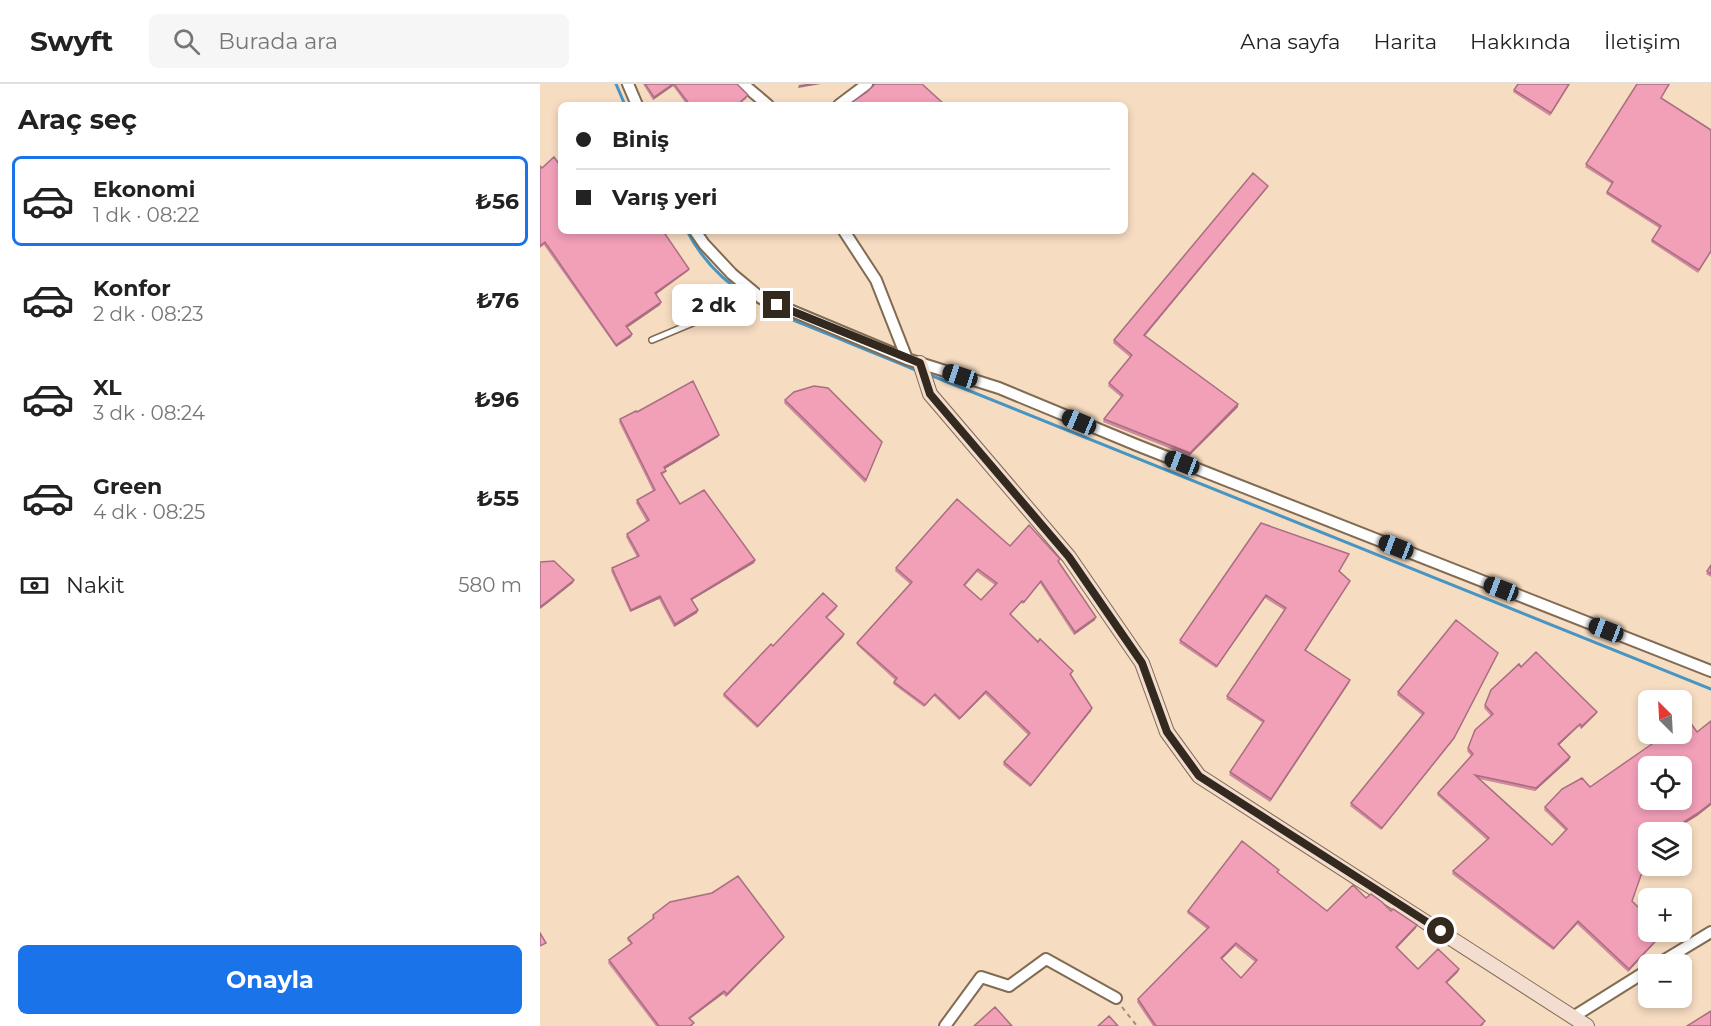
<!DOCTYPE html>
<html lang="tr">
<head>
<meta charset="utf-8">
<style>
  :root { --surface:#fff; --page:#f6f6f6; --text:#222; --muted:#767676; --line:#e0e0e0; --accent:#1a73e8 }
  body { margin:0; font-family:Montserrat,sans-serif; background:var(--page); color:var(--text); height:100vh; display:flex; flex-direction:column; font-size:22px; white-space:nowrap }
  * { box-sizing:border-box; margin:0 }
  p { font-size:20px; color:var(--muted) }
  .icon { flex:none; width:33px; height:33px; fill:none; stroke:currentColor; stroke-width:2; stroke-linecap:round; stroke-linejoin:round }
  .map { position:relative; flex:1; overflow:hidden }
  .sheet { display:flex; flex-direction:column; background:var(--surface); width:540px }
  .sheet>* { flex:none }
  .banner { position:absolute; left:18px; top:18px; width:570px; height:132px; border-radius:9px; box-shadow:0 3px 9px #0003; display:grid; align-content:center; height:132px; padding:0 18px; background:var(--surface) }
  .needle { width:39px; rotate:336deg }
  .controls { position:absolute; left:1098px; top:606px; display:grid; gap:12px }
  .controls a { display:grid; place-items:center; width:54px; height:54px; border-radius:9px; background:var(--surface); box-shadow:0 3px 9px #0003; font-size:30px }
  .end { position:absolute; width:27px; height:27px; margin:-14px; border:8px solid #33291f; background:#fff; box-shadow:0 0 0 3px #fff }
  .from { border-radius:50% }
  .bubble { position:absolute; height:42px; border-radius:9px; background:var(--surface); box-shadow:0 3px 9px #0003; font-size:20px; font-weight:700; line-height:42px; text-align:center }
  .car { position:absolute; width:18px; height:36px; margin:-18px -9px; border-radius:8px; box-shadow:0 0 4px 2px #0007; background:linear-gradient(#222 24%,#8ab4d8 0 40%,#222 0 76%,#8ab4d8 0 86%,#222 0) }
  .banner b { display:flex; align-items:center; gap:21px; height:57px; font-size:22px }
  .banner b+b { border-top:2px solid var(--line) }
  .banner i { width:15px; height:15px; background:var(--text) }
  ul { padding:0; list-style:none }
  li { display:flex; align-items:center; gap:18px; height:90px; margin:0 12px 9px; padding:0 6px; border:3px solid transparent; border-radius:9px }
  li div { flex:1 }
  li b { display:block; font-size:22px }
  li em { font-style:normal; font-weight:700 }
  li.active { border-color:var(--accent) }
  li>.icon { width:54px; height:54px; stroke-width:1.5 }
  h2 { padding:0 18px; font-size:27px; line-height:72px }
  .pay { display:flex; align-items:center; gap:15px; height:66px; padding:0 18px; font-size:22px }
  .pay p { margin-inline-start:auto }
  .button { display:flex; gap:12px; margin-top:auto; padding:12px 18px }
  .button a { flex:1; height:69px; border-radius:9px; background:var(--accent); color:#fff; font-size:24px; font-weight:700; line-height:69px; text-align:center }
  header { display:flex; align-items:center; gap:36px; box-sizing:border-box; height:84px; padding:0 30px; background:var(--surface); border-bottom:2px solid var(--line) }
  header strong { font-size:28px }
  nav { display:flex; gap:33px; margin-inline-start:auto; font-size:21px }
  .search { width:420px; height:54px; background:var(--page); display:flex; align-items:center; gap:15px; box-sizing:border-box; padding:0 21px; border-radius:9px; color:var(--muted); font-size:22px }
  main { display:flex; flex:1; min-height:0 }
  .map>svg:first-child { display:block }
</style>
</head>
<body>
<header>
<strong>Swyft</strong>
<div class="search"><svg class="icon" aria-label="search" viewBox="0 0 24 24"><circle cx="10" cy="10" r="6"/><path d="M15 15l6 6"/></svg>Burada ara</div>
<nav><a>Ana sayfa</a><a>Harita</a><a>Hakkında</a><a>İletişim</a></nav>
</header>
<main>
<section class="sheet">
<h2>Araç seç</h2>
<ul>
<li class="active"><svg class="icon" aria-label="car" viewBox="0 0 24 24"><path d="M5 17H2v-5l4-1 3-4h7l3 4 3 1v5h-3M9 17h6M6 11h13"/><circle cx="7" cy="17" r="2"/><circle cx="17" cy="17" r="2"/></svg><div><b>Ekonomi</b><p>1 dk · 08:22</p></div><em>₺56</em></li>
<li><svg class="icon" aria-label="car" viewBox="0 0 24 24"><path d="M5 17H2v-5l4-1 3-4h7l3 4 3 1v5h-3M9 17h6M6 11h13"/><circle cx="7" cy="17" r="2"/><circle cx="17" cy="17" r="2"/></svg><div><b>Konfor</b><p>2 dk · 08:23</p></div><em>₺76</em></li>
<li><svg class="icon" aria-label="car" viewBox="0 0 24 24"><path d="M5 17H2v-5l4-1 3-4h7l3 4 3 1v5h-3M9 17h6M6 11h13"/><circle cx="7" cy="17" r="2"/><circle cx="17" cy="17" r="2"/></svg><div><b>XL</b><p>3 dk · 08:24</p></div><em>₺96</em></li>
<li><svg class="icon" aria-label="car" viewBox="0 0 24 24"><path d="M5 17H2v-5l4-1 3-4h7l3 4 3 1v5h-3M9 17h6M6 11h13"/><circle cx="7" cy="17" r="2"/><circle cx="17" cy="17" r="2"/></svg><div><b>Green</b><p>4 dk · 08:25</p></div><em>₺55</em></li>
</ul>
<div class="pay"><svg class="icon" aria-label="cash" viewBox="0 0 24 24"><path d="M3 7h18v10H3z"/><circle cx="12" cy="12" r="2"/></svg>Nakit<p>580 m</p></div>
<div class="button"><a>Onayla</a></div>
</section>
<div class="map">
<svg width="1171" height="942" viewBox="0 0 1171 942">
  <rect width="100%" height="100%" fill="#f6dcc1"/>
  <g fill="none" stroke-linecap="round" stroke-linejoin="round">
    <path stroke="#4795c3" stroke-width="3" d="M 76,0 L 85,21
      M 147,147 C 179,208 232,228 293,252 C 321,264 350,275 378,287
      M 390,291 L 1171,605"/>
    <g stroke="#816b52" stroke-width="8">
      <path id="lane" d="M 112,256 L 155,238 L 185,218 L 204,201"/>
    </g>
    <g stroke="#816b52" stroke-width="14">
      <path id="street" d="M 88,0 L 97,21
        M 203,0 L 228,21
        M 299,21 L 327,0
        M 155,147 L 164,160 L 192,190 L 221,214 L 367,275 L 459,304 L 599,362 L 1171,587
        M 304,147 L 336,196 L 367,275
        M 1118,880 L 1171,848
        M 1033,933 L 1108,886
        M 405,942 L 441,893 L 469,902 L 506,875 L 576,914"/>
    </g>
    <g stroke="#816b52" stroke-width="16">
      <path id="secondary" d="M 380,279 L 390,310 L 529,473 L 602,579 L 627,648 L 659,692 L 1047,942"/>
    </g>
    <path stroke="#9f8c79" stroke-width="2" stroke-dasharray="4.5 4.5" stroke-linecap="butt" d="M 582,923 L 597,942"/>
    <use href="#lane" stroke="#fff" stroke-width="5"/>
    <use href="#street" stroke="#fff" stroke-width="10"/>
    <use href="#secondary" stroke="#f2ddd0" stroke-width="14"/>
  </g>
  <path fill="#d0899e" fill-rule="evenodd" d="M 103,0 L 197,0 L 207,14 L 199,21 L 147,21 L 133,2 L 113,16 Z
    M 978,0 L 1030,0 L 1010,32 L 973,8 Z
    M 1097,0 L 1130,0 L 1121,14 L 1171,46 L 1171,168 L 1158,189 L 1111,158 L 1119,144 L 1066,110 L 1072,100 L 1045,83 Z
    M 19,80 L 149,185 L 148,187 L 115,210 L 121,218 L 120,221 L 87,244 L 92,250 L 91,253 L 76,263 L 4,161 L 0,164 L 0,82 L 2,84 Z
    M 728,102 L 727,104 L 605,252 L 698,320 L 698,323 L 649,372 L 563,338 L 564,335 L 581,313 L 568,302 L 569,299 L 590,273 L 573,259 L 574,256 Z
    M 245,316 L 342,358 L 325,399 L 244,319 Z
    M 97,328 L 178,353 L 125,385 L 126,387 L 125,389 L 122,391 L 140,420 L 215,476 L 214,479 L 152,516 L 158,526 L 157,529 L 134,543 L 119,515 L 90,528 L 71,487 L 72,484 L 97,473 L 86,453 L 87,450 L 107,438 L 96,419 L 97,416 L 113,407 L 79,338 L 80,335 Z
    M 721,439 L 808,472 L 799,487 L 809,499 L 765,567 L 809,599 L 730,718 L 689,691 L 723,639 L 686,615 L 744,526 L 725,514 L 676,584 L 639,559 Z
    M 470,462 L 518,477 L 555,536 L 534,551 L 500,499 L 483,520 L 481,519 L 470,531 L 532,589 L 531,591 L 552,624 L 551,627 L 490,703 L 463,681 L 464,678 L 488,651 L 445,610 L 419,636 L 394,612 L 384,623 L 353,600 L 355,596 L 317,561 L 317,559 L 370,500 L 355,487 L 356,484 ZM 437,488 L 455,501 L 441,516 L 425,502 Z
    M 1171,481 L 1171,493 L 1166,490 Z
    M 297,522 L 296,525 L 287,534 L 304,550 L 303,553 L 217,644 L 183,612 L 184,610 L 233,562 Z
    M 916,536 L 913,656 L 841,746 L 810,722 L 811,719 L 882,631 L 857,611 L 858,608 Z
    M 981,583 L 1056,630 L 1041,645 L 1039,642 L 1019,661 L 1030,673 L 1029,676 L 995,707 L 939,695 L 1012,761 L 1026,747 L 1004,726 L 1005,723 L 1050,703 L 1157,648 L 1171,637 L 1171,721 L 1157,732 L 1131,748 L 1108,748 L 1108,764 L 1102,768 L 1092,817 L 1124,848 L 1123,850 L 1088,888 L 1037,840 L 1013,866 L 912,790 L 913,787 L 947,756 L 897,711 L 898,709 L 931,672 L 927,667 L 935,646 L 951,632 L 944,624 L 951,606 Z
    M 737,789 L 787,827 L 826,814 L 851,827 L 877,841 L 876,844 L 857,864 L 878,885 L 918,888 L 906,899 L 944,940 L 942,942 L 613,942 L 597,918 L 598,915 L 667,845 L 647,829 L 648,827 ZM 695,862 L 715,878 L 701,894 L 682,875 Z
    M 113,831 L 243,855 L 186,913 L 183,910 L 150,935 L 154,939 L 152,942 L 116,942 L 68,879 L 69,876 L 91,860 L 87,856 L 88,854 L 113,835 L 112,834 Z"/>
  <path fill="#a96f81" d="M 134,0 L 133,2 L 113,16 L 114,13 Z
    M 266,0 L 281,0 L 258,4 L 259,1 Z
    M 728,102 L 727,104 L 603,254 L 604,251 Z
    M 149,185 L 148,187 L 114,212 L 115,209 Z
    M 121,218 L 120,221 L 85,245 L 86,242 Z
    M 92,250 L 91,253 L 76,263 L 76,261 Z
    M 698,320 L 698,323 L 649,372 L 650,369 Z
    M 179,351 L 178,353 L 123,386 L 124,383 Z
    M 215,476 L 214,479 L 150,517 L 151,515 Z
    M 34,496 L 33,499 L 8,519 L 0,525 L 0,523 Z
    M 810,497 L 809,499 L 764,569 L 765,566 Z
    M 726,511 L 725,514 L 676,584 L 677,582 Z
    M 120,512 L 119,515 L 90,528 L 91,526 Z
    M 158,526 L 157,529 L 134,543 L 135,540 Z
    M 556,533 L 555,536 L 534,551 L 535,548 Z
    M 304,550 L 303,553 L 217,644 L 218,642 Z
    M 957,572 L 913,656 L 841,746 L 842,744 Z
    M 810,596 L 809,599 L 730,718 L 731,715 Z
    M 446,607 L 445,610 L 419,636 L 420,634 Z
    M 552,624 L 551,627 L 490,703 L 491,701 Z
    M 1057,628 L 1056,630 L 1041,645 L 1042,642 Z
    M 1040,640 L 1039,642 L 1017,663 L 1018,660 Z
    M 1030,673 L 1029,676 L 995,707 L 996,704 Z
    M 1171,719 L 1171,721 L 1157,732 L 1131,748 L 1128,748 Z
    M 1038,837 L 1037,840 L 1013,866 L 1014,864 Z
    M 877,841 L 876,844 L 855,866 L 856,863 Z
    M 1124,848 L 1123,850 L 1088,888 L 1089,885 Z
    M 244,853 L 243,855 L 186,913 L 187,910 Z
    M 696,859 L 695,862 L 680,877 L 681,874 Z
    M 919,885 L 918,888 L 905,901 L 906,898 Z
    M 184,907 L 183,910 L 148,936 L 149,934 Z"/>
  <path fill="#f29fb8" stroke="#a96f81" stroke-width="1.5" fill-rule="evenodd" d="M 105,0 L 133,0 L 114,13 Z
    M 134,0 L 197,0 L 208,11 L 197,21 L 150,21 Z
    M 335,0 L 382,0 L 405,21 L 308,21 L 327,8 Z
    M 978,0 L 1029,0 L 1011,29 L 974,6 Z
    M 1097,0 L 1129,0 L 1121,14 L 1171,46 L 1171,167 L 1159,186 L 1112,156 L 1121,142 L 1067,108 L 1073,98 L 1046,80 Z
    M 14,73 L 19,80 L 21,79 L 21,147 L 123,147 L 149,185 L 115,209 L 121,218 L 86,242 L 92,250 L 76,261 L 5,158 L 0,162 L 0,82 L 2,84 Z
    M 713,89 L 728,102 L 604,251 L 698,320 L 650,369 L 564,335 L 583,311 L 569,299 L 592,271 L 574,256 Z
    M 153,297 L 179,351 L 124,383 L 126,387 L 121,389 L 140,420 L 164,406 L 215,476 L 151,515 L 158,526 L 135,540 L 120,512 L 91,526 L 72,484 L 99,472 L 87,450 L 109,436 L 97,416 L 115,406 L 80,335 L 96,327 L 97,328 Z
    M 274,302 L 288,304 L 342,358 L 326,396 L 245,316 L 254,308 Z
    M 417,415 L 470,462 L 489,441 L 520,475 L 518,477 L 556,533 L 535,548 L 501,497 L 484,518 L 482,517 L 470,530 L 498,558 L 500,555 L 533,587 L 530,590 L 552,624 L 491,701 L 464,678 L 490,649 L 446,607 L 420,634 L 395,610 L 385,621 L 354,598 L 357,594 L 317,559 L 372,498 L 356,484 ZM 438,485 L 457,499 L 441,516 L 424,501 Z
    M 721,439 L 809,470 L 799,487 L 810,497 L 765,566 L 810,596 L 731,715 L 690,688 L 724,637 L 687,612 L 746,524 L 726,511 L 677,582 L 640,556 Z
    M 14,477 L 34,496 L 9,516 L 0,523 L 0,478 Z
    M 1171,481 L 1171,490 L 1167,487 Z
    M 283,509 L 297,522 L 286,533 L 304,550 L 218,642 L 184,610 L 231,560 L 233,562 Z
    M 916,536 L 958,569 L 914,654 L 842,744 L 811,719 L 884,629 L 858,608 Z
    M 996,568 L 1057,628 L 1042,642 L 1040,640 L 1018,660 L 1030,673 L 996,704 L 935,691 L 1012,761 L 1027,745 L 1005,723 L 1022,705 L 1042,694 L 1050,703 L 1109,662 L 1126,650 L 1142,650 L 1142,634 L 1145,631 L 1157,648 L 1171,637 L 1171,719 L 1158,729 L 1128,748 L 1108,748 L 1108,762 L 1101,767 L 1107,774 L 1092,817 L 1108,833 L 1108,848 L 1124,848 L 1089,885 L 1038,837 L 1014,864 L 913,787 L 949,754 L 898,709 L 933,670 L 928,664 L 935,646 L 953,630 L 945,621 L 951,606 L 979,580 L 981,583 ZM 1108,682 L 1142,682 L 1142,716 L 1108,716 Z
    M 702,757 L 739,786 L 737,788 L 787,827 L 813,801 L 826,814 L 831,810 L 842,818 L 851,827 L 853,825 L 877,841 L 856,863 L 878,885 L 898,865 L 919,885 L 906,898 L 945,937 L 940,942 L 616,942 L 598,915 L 669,843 L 648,827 ZM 696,859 L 717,876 L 701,894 L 681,874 Z
    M 198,792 L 244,853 L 187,910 L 184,907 L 149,934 L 154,939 L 150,942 L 119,942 L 69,876 L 92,859 L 88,854 L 114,834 L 113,831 L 130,818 L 172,809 Z
    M 0,849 L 6,859 L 0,862 Z
    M 455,923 L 472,942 L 434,942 Z
    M 1171,927 L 1171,942 L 1147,942 Z
    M 569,932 L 578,942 L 558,942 Z"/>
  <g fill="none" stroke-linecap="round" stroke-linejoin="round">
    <path stroke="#33291f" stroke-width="8" d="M 237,221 L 380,279 L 390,310 L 529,473 L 602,579 L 627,648 L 659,692 L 901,847"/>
  </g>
</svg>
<div class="controls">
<a><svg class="needle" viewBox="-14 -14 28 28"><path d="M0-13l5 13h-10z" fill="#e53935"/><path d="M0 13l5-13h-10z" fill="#767676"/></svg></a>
<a><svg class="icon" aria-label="locate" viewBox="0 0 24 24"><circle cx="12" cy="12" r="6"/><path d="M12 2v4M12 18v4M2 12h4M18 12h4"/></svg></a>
<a><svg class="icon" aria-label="layers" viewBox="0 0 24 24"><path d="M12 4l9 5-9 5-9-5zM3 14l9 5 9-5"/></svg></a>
<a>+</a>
<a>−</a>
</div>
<i class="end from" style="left:901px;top:847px"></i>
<i class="end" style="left:237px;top:221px"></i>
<div class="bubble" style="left:132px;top:200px;width:84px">2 dk</div>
<i class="car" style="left:420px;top:292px;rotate:288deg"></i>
<i class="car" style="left:539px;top:338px;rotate:293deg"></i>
<i class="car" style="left:642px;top:379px;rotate:291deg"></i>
<i class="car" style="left:856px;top:463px;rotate:291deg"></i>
<i class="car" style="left:961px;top:505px;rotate:291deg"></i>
<i class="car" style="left:1066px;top:546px;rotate:291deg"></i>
<div class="banner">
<b><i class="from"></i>Biniş</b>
<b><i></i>Varış yeri</b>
</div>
</div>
</main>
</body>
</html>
